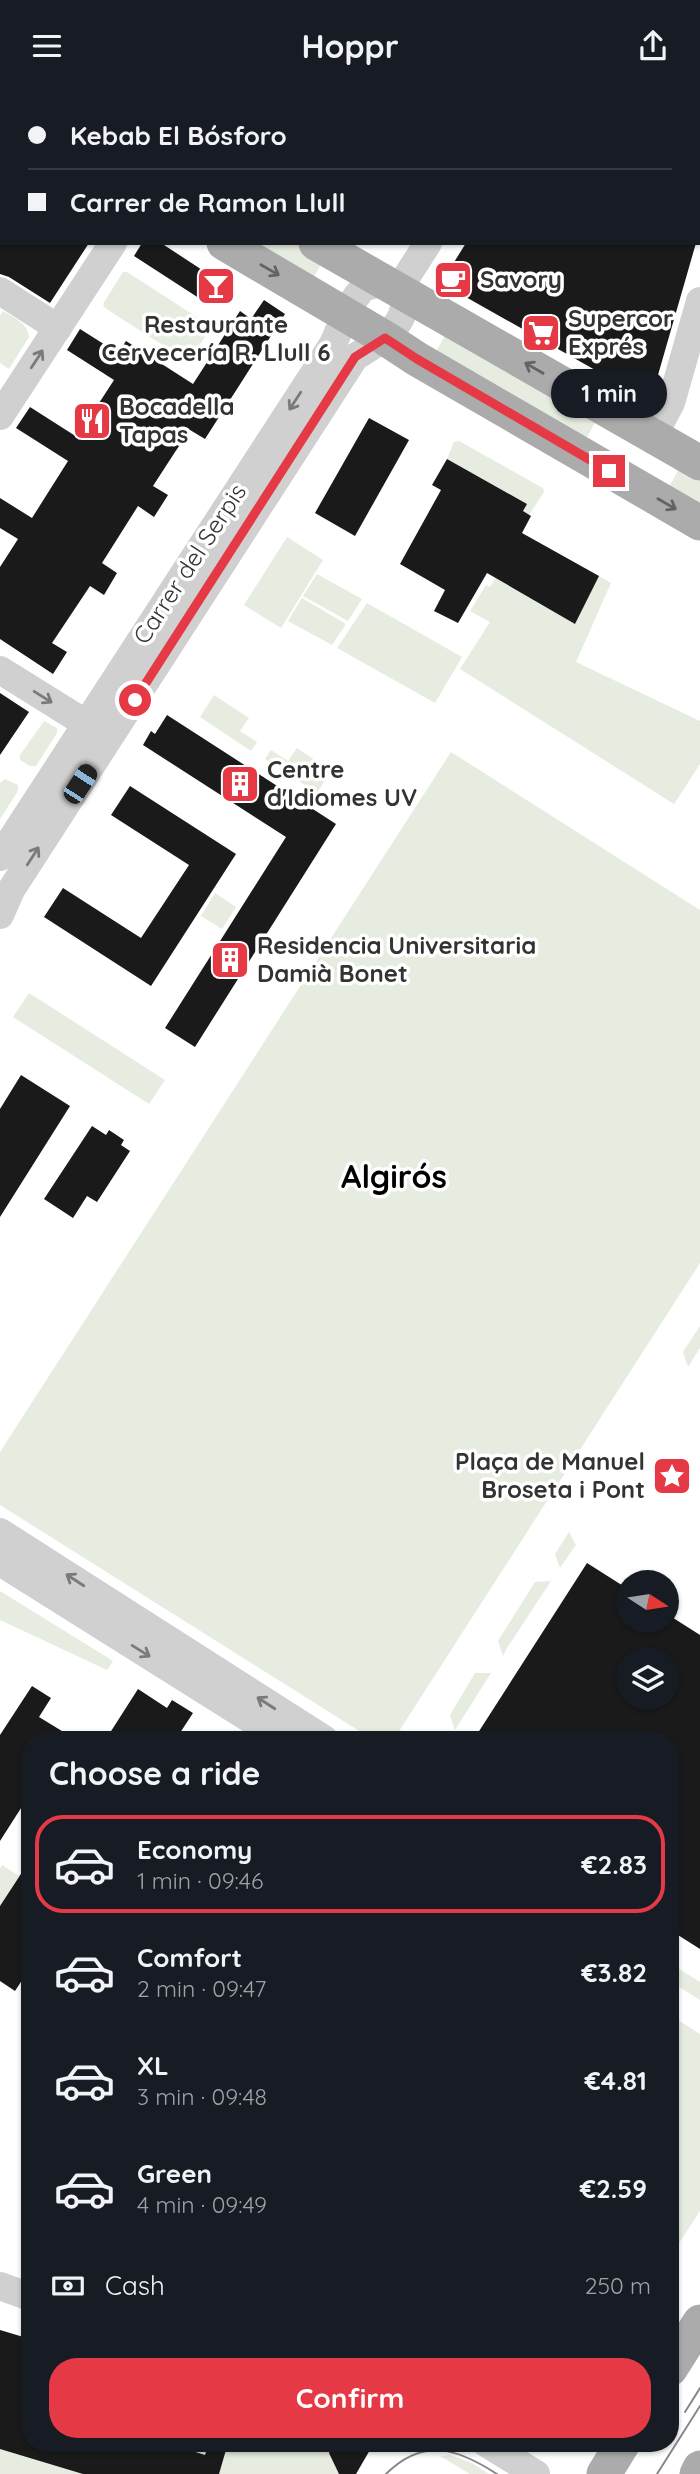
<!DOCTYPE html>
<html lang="en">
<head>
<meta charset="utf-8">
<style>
  :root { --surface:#171b24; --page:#242831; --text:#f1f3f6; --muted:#9ea1a6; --line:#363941; --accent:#e63946 }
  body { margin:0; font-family:Quicksand,sans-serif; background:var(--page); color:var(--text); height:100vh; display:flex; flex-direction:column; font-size:26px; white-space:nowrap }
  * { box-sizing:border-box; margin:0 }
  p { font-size:23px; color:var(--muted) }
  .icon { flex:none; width:38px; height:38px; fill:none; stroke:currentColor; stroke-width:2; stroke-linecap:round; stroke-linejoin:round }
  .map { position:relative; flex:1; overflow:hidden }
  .details { position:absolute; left:21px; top:1640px; width:658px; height:721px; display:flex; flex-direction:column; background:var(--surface); border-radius:28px; box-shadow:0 2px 5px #0004 }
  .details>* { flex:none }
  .guide { position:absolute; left:0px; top:0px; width:700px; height:154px; box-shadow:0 2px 5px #0004; display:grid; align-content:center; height:154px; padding:0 28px; background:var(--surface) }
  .needle { width:46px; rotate:102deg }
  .buttons { position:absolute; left:616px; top:1479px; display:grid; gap:14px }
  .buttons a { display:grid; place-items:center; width:63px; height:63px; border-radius:50%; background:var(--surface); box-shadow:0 2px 5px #0004; font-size:35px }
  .end { position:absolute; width:32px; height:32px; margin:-16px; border:9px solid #e63946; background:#fff; box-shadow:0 0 0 4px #fff }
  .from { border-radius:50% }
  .bubble { position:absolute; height:49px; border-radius:24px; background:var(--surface); box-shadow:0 2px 5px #0004; font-size:23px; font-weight:700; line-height:49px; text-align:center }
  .car { position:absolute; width:21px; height:42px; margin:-21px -10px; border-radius:9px; box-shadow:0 0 5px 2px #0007; background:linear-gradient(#222 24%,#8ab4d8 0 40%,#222 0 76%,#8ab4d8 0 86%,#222 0) }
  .guide b { display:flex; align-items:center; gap:24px; height:66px; font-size:26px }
  .guide b+b { border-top:2px solid var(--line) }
  .guide i { width:18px; height:18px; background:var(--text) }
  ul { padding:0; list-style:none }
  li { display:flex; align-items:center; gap:21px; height:98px; margin:0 14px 10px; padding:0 14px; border:4px solid transparent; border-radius:28px }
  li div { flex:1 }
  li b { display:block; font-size:26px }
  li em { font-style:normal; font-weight:700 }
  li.current { border-color:var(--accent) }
  li>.icon { width:63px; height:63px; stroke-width:1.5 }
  h2 { padding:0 28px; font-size:32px; line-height:84px }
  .pay { display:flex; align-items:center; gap:18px; height:77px; padding:0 28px; font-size:26px }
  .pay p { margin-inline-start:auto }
  .cta { display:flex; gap:14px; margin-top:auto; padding:14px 28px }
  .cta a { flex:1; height:80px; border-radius:28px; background:var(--accent); color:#fff; font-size:28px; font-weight:700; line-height:80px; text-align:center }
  header { display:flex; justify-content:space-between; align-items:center; height:91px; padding:0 28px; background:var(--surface); font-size:32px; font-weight:700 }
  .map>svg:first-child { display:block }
</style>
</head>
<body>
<header><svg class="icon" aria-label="menu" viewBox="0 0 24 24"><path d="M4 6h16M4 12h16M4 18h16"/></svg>Hoppr<svg class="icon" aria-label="share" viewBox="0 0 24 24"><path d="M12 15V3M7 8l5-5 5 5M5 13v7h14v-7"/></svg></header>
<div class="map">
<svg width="700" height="2383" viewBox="0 0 700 2383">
  <rect width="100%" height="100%" fill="#fff"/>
  <path fill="#e6ecdf" d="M 245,152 L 298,152 L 324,168 L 311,191 Z
    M 123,181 L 127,181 L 209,234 L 210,238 L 190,269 L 186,269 L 105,217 L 103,213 Z
    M 3,220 C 14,227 28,232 29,246 L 9,278 L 0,272 L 0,224 Z
    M 446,242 L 598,326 L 585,350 L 434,265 Z
    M 459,350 L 543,397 L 544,401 L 529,424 L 523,420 L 527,413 L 447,368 L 454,351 Z
    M 680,376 L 700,387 L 700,418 L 667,400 Z
    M 287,446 L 323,469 L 281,537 L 244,514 Z
    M 317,483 L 362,508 L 348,530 L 303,505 Z
    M 599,485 L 611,492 L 576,571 L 700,630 L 700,673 L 674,713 L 460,578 L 490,531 L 470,520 L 486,494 L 490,496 L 495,487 L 575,533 Z
    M 302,507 L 346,533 L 332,554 L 288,530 Z
    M 367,512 L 462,566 L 435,612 L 337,557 Z
    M 214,604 L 249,627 L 240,640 L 257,651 L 251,660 L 200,626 Z
    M 44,630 L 57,637 L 57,642 L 36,675 L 30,675 L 20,669 L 20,664 Z
    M 297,657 L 331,680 L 317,702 L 265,668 L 271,659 L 288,670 Z
    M 451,661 L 700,819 L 700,1172 L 394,1648 L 372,1648 L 0,1414 L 0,1361 Z
    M 5,688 L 18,694 L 18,700 L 0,728 L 0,692 Z
    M 215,802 L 236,816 L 222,838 L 201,825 Z
    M 29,902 L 165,989 L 149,1013 L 13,926 Z
    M 700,1235 L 700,1257 L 688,1276 L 683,1261 Z
    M 569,1441 L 576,1454 L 560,1477 L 555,1463 Z
    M 551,1490 L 507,1557 L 503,1565 L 498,1550 L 535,1491 Z
    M 0,1500 L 113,1570 L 107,1579 L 0,1529 Z
    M 475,1582 L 491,1582 L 455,1639 L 450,1624 Z
    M 2,1774 L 19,1785 L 0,1815 L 0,1778 Z
    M 670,1872 L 700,1891 L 700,1909 L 670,1890 Z
    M 670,1924 L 700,1943 L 700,2120 L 670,2166 Z
    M 0,2239 L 30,2248 L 30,2352 L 371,2352 L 356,2383 L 0,2383 Z
    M 450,2364 L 472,2372 L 489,2383 L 470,2383 L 440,2365 Z"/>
  <path fill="#1a1a1a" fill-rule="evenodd" d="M 0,152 L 89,152 L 50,212 L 9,186 L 0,183 Z
    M 142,152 L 161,152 L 219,190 L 205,211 L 134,165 Z
    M 466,152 L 696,152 L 658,284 L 627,297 L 441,192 Z
    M 264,209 L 285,223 L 205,348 L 190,339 L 175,361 L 153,395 L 168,404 L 154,426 L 138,415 L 102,472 L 117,482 L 104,504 L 90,495 L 52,552 L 67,561 L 53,583 L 0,548 L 0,476 L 18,448 L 0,437 L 0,407 L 32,427 L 68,370 L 16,337 L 30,316 L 77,346 L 114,289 L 67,259 L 80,238 L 118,262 L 126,250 L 193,293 L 240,220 L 251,228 Z
    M 369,327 L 409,349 L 355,445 L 315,422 Z
    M 447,368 L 527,413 L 523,420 L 531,425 L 522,442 L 599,485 L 575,533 L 487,482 L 458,532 L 434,520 L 445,499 L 400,473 L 441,399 L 432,394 Z
    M 0,602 L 29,621 L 0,664 Z
    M 167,624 L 336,733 L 195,956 L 165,937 L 286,746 L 143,654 L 151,640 L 155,643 Z
    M 130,695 L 236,763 L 151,895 L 44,826 L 63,797 L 141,847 L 189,774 L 111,724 Z
    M 21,984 L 70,1015 L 0,1126 L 0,1018 Z
    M 92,1035 L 106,1044 L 109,1039 L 124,1049 L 121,1054 L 130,1060 L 97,1111 L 87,1105 L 73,1127 L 44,1108 Z
    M 587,1472 L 628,1498 L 628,1530 L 667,1530 L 667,1523 L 700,1544 L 700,1858 L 670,1839 L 670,1648 L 474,1648 ZM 628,1568 L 667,1568 L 667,1606 L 628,1606 Z
    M 32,1595 L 51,1607 L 39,1626 L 75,1648 L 30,1648 L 30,1703 L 0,1750 L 0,1644 Z
    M 138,1598 L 167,1617 L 172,1609 L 193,1622 L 176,1648 L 106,1648 Z
    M 30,1769 L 30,1877 L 15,1900 L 0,1890 L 0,1815 Z
    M 0,2239 L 30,2248 L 30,2352 L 167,2352 L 205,2364 L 209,2352 L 228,2352 L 219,2383 L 83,2383 L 0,2358 Z
    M 333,2352 L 374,2352 L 356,2383 L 339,2383 L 329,2362 Z"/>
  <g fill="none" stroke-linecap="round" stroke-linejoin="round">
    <path stroke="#d0d0d0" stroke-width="28" d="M 232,2 L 234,0
      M 525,2 L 526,0
      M 398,199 L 428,152
      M 0,200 L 58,237
      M 0,325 L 113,152
      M 653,345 L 671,312 L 700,210
      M 0,579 L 85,632
      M 0,766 L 333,253 C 340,238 351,207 364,197 C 371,193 379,193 387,192
      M 0,824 L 11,799 L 355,266 C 380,250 407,237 405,203
      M 0,1441 L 324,1648
      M 0,1471 L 282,1648
      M 0,2195 L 30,2206
      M 486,2352 L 536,2383"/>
    <path stroke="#ababab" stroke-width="35" d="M 55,0 L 58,2
      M 0,34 L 2,35
      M 224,152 L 385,247 L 417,268 L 700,432
      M 316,152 L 700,372
      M 670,2278 L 700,2231
      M 604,2383 L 623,2352
      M 697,2383 L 700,2377"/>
    <path stroke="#888" stroke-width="2" d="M 685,2321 L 700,2297
      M 386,2383 C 424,2345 458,2358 497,2383
      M 657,2383 L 700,2315"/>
  </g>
  <defs><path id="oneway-shaft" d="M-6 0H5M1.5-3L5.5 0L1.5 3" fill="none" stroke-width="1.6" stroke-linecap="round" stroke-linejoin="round" transform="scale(1.75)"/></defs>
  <g stroke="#636363">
    <use href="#oneway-shaft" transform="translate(270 179) rotate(30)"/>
    <use href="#oneway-shaft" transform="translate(534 277) rotate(-150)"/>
    <use href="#oneway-shaft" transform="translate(667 413) rotate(30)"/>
  </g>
  <g stroke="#7a7a7a">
    <use href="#oneway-shaft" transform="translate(37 268) rotate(-57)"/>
    <use href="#oneway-shaft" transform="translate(295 310) rotate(123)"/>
    <use href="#oneway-shaft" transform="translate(43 606) rotate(32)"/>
    <use href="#oneway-shaft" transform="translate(33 765) rotate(-57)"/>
    <use href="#oneway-shaft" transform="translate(75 1489) rotate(-147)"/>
    <use href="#oneway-shaft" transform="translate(141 1560) rotate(32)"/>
    <use href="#oneway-shaft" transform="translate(266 1612) rotate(-147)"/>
  </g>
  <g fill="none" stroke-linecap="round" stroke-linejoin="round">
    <path stroke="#e63946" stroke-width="9" d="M 135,609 L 355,266 L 385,247 L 417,268 L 609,380"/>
  </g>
  <defs>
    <g id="cafe-square" transform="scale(2.0125)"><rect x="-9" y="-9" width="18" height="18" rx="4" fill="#e63946" stroke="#fff"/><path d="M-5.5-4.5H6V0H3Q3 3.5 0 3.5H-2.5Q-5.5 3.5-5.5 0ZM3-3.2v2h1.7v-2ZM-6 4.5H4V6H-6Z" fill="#fff"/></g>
    <g id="bar-square" transform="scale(2.0125)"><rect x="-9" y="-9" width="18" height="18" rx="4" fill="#e63946" stroke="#fff"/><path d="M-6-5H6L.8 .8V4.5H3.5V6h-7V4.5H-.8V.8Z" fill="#fff"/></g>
    <g id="supermarket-square" transform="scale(2.0125)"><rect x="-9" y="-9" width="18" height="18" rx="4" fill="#e63946" stroke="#fff"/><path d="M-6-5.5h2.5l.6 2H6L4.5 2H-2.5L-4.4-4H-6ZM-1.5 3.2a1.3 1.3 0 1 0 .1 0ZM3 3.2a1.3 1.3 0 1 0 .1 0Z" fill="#fff"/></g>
    <g id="restaurant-square" transform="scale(2.0125)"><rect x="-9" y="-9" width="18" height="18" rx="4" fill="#e63946" stroke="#fff"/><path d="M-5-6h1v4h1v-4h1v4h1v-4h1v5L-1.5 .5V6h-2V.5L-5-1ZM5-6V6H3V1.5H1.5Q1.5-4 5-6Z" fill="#fff"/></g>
    <g id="building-square" transform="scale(2.0125)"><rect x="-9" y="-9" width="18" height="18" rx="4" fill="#e63946" stroke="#fff"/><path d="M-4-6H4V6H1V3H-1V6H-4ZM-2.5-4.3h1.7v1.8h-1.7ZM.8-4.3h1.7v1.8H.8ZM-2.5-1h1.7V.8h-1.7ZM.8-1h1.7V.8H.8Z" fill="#fff"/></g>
    <g id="sight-square" transform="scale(2.0125)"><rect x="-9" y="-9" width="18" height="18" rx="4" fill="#e63946" stroke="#fff"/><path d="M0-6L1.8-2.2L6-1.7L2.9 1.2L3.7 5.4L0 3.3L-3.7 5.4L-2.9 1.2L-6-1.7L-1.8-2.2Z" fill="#fff"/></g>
  </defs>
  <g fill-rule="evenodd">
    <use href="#cafe-square" x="453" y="189"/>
    <use href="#bar-square" x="216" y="195"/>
    <use href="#supermarket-square" x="541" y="242"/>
    <use href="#restaurant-square" x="92" y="330"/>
    <use href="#building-square" x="240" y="693"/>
    <use href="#building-square" x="230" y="869"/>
    <use href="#sight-square" x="672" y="1385"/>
  </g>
  <g text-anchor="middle" stroke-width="7" stroke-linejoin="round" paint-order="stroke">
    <g font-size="24" font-weight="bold" fill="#333" stroke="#fff" text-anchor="start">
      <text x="480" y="197">Savory</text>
      <text x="568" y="236">Supercor<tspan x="568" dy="28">Exprés</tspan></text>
      <text x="216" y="242" text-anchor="middle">Restaurante<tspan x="216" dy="28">Cervecería R. Llull 6</tspan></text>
      <text x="119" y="324">Bocadella<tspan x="119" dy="28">Tapas</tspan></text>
      <text x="267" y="687">Centre<tspan x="267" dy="28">d'Idiomes UV</tspan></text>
      <text x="257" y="863">Residencia Universitaria<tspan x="257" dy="28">Damià Bonet</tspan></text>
      <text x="645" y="1379" text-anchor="end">Plaça de Manuel<tspan x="645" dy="28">Broseta i Pont</tspan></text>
    </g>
    <g font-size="24" fill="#333" stroke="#fff">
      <text transform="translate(190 473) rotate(-57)" y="8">Carrer del Serpis</text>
    </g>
    <g font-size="32" font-weight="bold" fill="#000" stroke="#fff">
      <text x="394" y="1097">Algirós</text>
    </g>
  </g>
</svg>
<div class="buttons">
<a><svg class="needle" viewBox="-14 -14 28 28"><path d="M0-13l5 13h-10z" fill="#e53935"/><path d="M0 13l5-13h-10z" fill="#9ea1a6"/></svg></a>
<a><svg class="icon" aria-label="layers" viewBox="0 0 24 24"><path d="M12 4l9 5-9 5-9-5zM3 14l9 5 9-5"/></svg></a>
</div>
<i class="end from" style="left:135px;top:609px"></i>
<i class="end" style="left:609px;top:380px"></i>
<div class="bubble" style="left:551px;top:278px;width:116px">1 min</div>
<i class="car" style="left:80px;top:693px;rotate:33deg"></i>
<div class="guide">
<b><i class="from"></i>Kebab El Bósforo</b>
<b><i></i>Carrer de Ramon Llull</b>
</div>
<section class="details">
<h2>Choose a ride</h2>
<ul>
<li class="current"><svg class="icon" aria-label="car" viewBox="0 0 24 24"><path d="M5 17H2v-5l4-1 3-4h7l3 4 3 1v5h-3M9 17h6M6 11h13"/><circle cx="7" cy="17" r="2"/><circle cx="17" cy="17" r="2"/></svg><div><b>Economy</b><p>1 min · 09:46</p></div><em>€2.83</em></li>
<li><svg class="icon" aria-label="car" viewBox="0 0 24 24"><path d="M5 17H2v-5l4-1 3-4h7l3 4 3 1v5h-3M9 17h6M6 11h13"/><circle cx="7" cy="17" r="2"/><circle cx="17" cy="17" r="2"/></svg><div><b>Comfort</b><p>2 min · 09:47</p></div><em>€3.82</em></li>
<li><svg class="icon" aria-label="car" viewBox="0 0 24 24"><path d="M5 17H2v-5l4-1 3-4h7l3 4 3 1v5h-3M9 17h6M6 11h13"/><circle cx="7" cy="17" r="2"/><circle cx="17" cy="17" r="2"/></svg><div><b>XL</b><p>3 min · 09:48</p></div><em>€4.81</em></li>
<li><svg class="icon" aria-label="car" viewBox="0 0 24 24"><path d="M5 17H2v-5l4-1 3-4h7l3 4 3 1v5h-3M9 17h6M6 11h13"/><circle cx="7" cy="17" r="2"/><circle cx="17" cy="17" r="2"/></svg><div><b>Green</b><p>4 min · 09:49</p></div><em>€2.59</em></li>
</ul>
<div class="pay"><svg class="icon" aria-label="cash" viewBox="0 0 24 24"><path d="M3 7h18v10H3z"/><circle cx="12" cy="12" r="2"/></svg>Cash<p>250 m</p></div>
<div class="cta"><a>Confirm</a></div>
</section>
</div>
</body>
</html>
